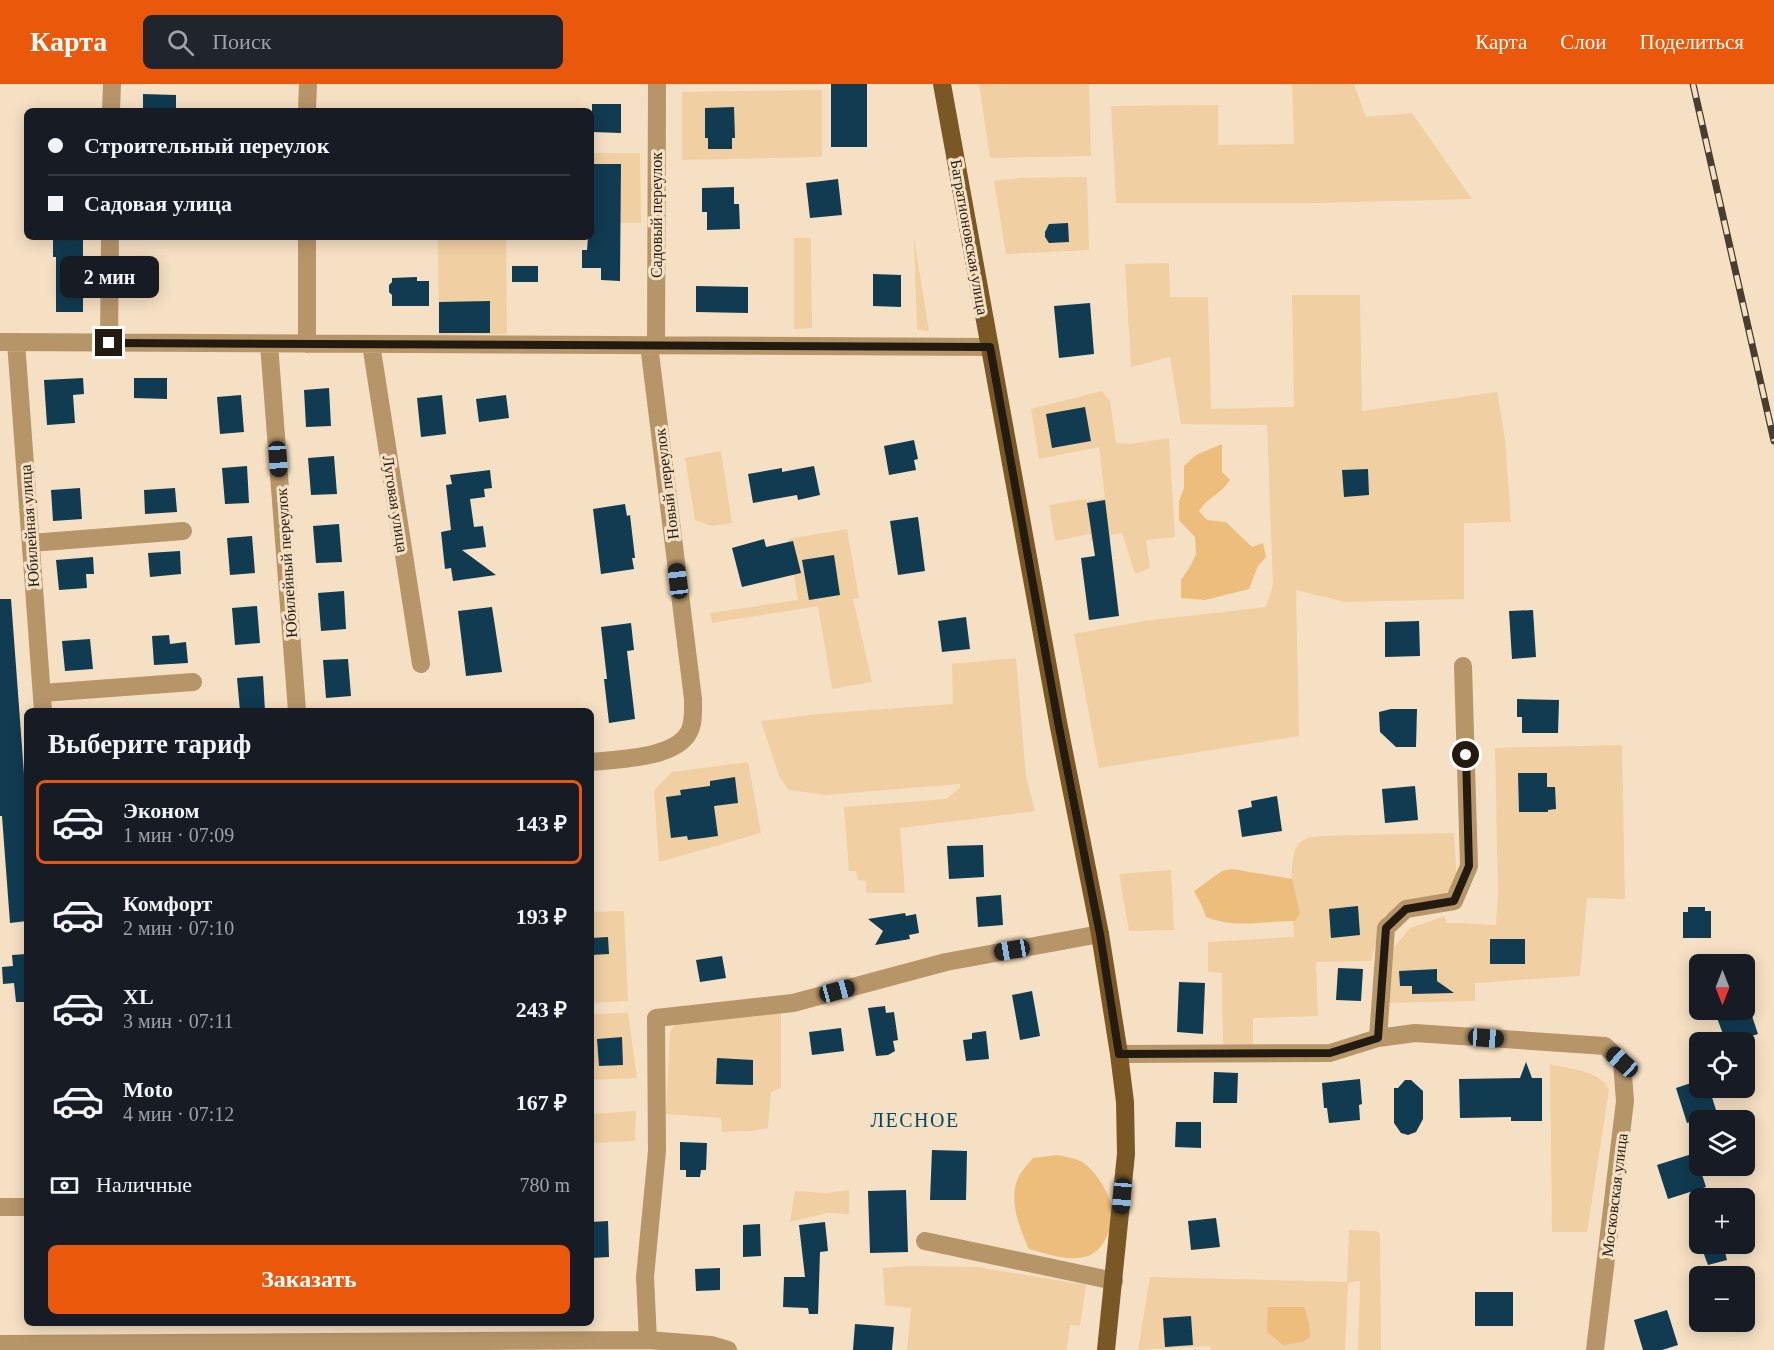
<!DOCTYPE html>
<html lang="ru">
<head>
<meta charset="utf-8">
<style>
  :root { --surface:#171b24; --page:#20242c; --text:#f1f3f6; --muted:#9ea1a6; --line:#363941; --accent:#ea580c }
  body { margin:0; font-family:Georgia,serif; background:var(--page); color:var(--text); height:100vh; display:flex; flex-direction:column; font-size:22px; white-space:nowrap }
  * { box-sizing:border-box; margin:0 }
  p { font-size:20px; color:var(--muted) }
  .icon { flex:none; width:33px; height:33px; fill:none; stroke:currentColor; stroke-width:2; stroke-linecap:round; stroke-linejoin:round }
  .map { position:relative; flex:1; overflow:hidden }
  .sheet { position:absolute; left:24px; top:624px; width:570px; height:618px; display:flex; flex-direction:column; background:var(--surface); border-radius:9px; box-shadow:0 3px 15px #0003 }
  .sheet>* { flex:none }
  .banner { position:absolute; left:24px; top:24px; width:570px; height:132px; border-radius:9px; box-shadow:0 3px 15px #0003; display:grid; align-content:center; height:132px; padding:0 24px; background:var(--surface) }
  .needle { width:39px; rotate:180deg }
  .controls { position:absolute; left:1689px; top:870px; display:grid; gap:12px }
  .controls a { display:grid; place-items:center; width:66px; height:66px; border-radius:9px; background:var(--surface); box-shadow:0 3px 15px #0003; font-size:30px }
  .end { position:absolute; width:27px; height:27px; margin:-14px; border:8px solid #231b10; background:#fff; box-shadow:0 0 0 3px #fff }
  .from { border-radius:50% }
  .bubble { position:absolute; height:42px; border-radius:9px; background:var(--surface); box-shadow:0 3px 15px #0003; font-size:20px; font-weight:800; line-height:42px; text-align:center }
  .car { position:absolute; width:18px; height:36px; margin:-18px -9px; border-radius:8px; box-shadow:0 0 4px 2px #0007; background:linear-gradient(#222 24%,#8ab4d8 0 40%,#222 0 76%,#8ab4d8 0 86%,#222 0) }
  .banner b { display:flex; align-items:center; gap:21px; height:57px; font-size:22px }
  .banner b+b { border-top:2px solid var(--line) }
  .banner i { width:15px; height:15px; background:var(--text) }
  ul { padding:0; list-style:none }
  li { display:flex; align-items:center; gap:18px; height:84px; margin:0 12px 9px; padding:0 12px; border:3px solid transparent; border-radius:9px }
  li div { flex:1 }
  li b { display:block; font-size:22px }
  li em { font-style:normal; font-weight:800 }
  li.on { border-color:var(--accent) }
  li>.icon { width:54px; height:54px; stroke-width:1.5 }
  h2 { padding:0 24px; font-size:27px; line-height:72px }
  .pay { display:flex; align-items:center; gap:15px; height:66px; padding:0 24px; font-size:22px }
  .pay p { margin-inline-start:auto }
  .action { display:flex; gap:12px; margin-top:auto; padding:12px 24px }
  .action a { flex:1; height:69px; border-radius:9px; background:var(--accent); color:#fff; font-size:24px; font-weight:800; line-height:69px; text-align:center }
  header { display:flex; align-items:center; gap:36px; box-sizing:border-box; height:84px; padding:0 30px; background:var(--accent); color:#fff }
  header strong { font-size:28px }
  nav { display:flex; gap:33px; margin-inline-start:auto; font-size:21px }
  .search { width:420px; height:54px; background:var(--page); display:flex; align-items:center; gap:15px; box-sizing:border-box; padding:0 21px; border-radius:9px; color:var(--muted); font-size:22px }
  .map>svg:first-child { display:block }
</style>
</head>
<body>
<header>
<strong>Карта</strong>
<div class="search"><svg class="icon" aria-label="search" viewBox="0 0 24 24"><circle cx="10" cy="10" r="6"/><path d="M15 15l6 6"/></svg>Поиск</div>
<nav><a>Карта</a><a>Слои</a><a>Поделиться</a></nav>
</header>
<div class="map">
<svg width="1774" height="1266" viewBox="0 0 1774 1266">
  <rect width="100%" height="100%" fill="#f6e0c3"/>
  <path fill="#f0cfa3" d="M 979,0 L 1089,0 L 1091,72 L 990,74 Z
    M 1292,0 L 1354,0 L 1366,33 L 1412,29 L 1472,115 L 1315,119 L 1116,119 L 1111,22 L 1218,21 L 1218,61 L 1294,60 Z
    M 822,6 L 822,73 L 682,76 L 682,8 Z
    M 591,69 L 640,69 L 641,139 L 591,139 Z
    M 1087,93 L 1089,166 L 1006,170 L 994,97 L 1020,94 Z
    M 438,153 L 506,154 L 507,250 L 439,251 Z
    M 794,154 L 811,154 L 812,244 L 794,245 Z
    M 914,154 L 929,247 L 917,246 Z
    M 1169,179 L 1170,213 L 1208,213 L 1211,325 L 1294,323 L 1292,211 L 1360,211 L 1362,327 L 1497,308 L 1505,354 L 1511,438 L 1464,439 L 1464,515 L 1345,518 L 1296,506 L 1299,652 L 1099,684 L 1074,550 L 1144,537 L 1266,523 L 1273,501 L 1267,341 L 1181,340 L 1170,273 L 1131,283 L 1125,180 Z
    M 1102,307 L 1110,317 L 1116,359 L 1130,360 L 1169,354 L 1175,453 L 1146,456 L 1150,484 L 1135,490 L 1122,449 L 1111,451 L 1111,454 L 1091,457 L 1090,450 L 1055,457 L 1049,421 L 1086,415 L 1087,417 L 1105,414 L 1099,363 L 1039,375 L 1031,325 Z
    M 721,367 L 732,439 L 712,442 L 695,436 L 685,374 Z
    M 847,445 L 859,514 L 853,515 L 872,598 L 832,605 L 818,522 L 712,539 L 710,529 L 798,516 L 788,455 Z
    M 1016,574 L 1026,692 L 1035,727 L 900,744 L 905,809 L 866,809 L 866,797 L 858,796 L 856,787 L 849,787 L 844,723 L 946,715 L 960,704 L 960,700 L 826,711 L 789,706 L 779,692 L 761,637 L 818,630 L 953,620 L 952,580 Z
    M 1622,661 L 1625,815 L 1587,814 L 1580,892 L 1475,899 L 1475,917 L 1387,919 L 1394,863 L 1410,844 L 1445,832 L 1446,839 L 1462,839 L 1496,841 L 1498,810 L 1495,664 Z
    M 748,678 L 761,749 L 659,778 L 654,706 L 672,688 Z
    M 1454,749 L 1457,802 L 1446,809 L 1384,831 L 1371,877 L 1316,878 L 1318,932 L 1253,934 L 1253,969 L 1223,967 L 1222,889 L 1208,888 L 1208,858 L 1294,853 C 1293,831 1288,783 1296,764 C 1301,754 1310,753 1320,752 Z
    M 1171,786 L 1174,846 L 1129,847 L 1119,790 Z
    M 624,827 L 628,917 L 591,919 L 591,828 Z
    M 628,929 L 637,994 L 591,996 L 591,930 Z
    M 781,929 L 781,1004 L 771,1008 L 768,1044 L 752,1047 L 722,1048 L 721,1034 L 666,1030 L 670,948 L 678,936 Z
    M 1550,980 C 1569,985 1601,986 1609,1006 L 1587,1148 L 1552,1148 Z
    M 636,1027 L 635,1057 L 591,1059 L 591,1030 Z
    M 849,1106 L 849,1130 L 827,1129 L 790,1138 L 795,1107 L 826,1109 Z
    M 1349,1146 L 1376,1147 L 1380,1150 L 1381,1266 L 1358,1266 L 1360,1197 L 1348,1199 L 1345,1266 L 1211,1266 L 1210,1262 L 1138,1266 L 1150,1193 L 1347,1198 Z
    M 908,1182 L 978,1183 L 1086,1201 L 1080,1242 L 1070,1241 L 1067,1266 L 907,1266 L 911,1224 L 885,1221 L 883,1184 Z"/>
  <path fill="#edbd7c" d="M 1222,360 L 1222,388 L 1230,396 C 1221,410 1207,414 1199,427 L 1207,436 L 1226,438 L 1252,463 L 1263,459 L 1266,473 L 1258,482 L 1249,505 L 1205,516 L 1181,514 L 1181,496 L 1191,481 L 1196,470 L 1195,453 L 1179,436 L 1179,417 L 1184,404 L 1184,382 L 1196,371 Z
    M 1232,785 L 1292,795 L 1300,829 L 1295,837 C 1264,837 1236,845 1206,833 L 1202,822 L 1194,807 L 1222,787 Z
    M 1058,1071 C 1065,1073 1074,1074 1080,1077 C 1093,1082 1112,1112 1112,1126 C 1113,1142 1105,1166 1088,1172 C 1068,1178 1048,1170 1029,1165 C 1020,1145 1008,1116 1018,1094 C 1021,1087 1028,1080 1033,1074 Z
    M 1268,1223 L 1304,1223 L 1309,1239 L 1310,1253 L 1303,1258 L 1283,1261 L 1267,1248 Z"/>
  <path fill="#113b51" d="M 831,0 L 867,0 L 867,63 L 831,63 Z
    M 143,10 L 176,11 L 176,27 L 143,27 Z
    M 592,20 L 621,20 L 621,49 L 592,48 Z
    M 734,23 L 735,54 L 732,54 L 732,65 L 708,65 L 708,54 L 705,54 L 705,24 Z
    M 591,80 L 621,80 L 620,197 L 601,196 L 601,184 L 582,184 L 582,166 L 587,166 L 588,153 L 591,153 Z
    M 838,95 L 842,131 L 810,134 L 806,99 Z
    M 734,103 L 734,120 L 739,120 L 740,145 L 707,146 L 707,128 L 702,128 L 702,104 Z
    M 1068,139 L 1069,158 L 1049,159 L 1045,153 L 1045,148 L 1049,140 Z
    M 53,153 L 83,153 L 83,228 L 56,228 L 56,173 L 53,173 Z
    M 512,182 L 538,182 L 538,198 L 512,198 Z
    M 873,190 L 901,191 L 901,223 L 873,222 Z
    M 417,193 L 417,197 L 429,197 L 429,222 L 392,222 L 392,211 L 389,208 L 389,201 L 392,198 L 392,194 Z
    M 696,202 L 748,203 L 748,229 L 696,228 Z
    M 490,217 L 490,249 L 439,249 L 439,218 Z
    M 1090,219 L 1094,270 L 1059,274 L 1054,222 Z
    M 83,294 L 84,310 L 73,311 L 75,339 L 47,341 L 44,296 Z
    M 134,294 L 167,294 L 167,315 L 134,314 Z
    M 329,304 L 331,342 L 306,343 L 304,306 Z
    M 241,311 L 244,348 L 220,350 L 217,313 Z
    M 442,311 L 446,350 L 421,353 L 417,314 Z
    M 506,311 L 509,334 L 479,338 L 476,315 Z
    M 1085,323 L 1091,357 L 1052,364 L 1046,330 Z
    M 914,356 L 918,375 L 914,376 L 916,386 L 889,391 L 884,362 Z
    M 334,372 L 337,410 L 311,411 L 308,374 Z
    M 247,382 L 249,419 L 225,420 L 222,384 Z
    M 814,382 L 820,411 L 798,416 L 797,411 L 753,419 L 748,390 L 782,384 L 782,388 Z
    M 1368,385 L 1369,411 L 1344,413 L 1342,386 Z
    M 490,386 L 492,404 L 484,405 L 485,413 L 470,415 L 474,443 L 483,442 L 486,463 L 462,466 L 496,491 L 453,497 L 451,484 L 445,485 L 441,448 L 451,446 L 446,401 L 452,400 L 450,391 Z
    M 80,404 L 82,435 L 53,437 L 51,406 Z
    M 175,404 L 177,428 L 145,430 L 144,406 Z
    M 1105,416 L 1119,532 L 1089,536 L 1081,474 L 1095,472 L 1087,419 Z
    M 625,420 L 627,432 L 630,431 L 635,474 L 632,474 L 634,485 L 601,490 L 593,425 Z
    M 918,433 L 925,487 L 898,491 L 890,437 Z
    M 339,440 L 342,478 L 316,479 L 313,442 Z
    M 252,452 L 255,489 L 230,491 L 227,454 Z
    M 764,455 L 766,463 L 793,457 L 801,489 L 742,503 L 732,464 Z
    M 180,467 L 181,490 L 150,493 L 148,469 Z
    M 834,471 L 840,511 L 809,516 L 802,476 Z
    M 93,473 L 94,490 L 86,490 L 87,504 L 59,506 L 56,476 Z
    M 344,507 L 346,545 L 321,547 L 318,509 Z
    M 0,515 L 11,515 L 27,730 L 27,837 L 10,839 L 2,732 L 0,732 Z
    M 257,522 L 260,559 L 235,561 L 232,524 Z
    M 492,523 L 502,588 L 466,592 L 458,527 Z
    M 1533,526 L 1536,573 L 1512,575 L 1509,527 Z
    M 966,533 L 970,565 L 942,568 L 938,537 Z
    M 1419,537 L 1420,572 L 1385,573 L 1385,538 Z
    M 631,539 L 634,566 L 627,567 L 635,635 L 609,639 L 604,595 L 607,595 L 601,543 Z
    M 169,551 L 170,560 L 186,558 L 188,579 L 154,581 L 152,552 Z
    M 90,555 L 93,585 L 65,587 L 62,557 Z
    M 348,575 L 351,612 L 326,614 L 323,576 Z
    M 263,592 L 265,627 L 240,627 L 237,594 Z
    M 1517,615 L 1559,616 L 1558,649 L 1522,649 L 1522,633 L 1517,633 Z
    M 1391,625 L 1417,625 L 1416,663 L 1396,663 L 1380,648 L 1379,628 Z
    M 1518,689 L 1547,689 L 1547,703 L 1555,703 L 1556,725 L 1548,726 L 1548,728 L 1519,728 Z
    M 735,693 L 738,719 L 714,722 L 718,752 L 688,756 L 687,752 L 671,754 L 666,713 L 681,711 L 680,706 L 710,702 L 710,697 Z
    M 1415,702 L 1418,736 L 1385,739 L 1382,705 Z
    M 1277,712 L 1282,747 L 1242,753 L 1238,726 L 1252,723 L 1251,717 Z
    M 983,761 L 984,793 L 949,795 L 947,762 Z
    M 1001,811 L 1003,841 L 978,843 L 976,813 Z
    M 1358,822 L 1360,851 L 1331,854 L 1329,825 Z
    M 1688,823 L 1705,823 L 1705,827 L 1711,827 L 1711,854 L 1683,854 L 1683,828 L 1688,828 Z
    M 905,829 L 906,832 L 916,830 L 919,849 L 909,851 L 910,855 L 875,861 L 883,847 L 868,835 Z
    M 608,853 L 609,870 L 591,871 L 591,854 Z
    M 1490,855 L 1525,855 L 1525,880 L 1490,880 Z
    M 27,870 L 27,918 L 16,918 L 14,899 L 3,900 L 2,883 L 13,882 L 12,871 Z
    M 722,872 L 726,894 L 700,898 L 696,876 Z
    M 1338,884 L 1363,885 L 1361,917 L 1336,916 Z
    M 1437,885 L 1437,897 L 1454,909 L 1412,910 L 1412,902 L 1400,902 L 1399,887 Z
    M 1179,898 L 1205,899 L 1203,950 L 1177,948 Z
    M 1032,907 L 1040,952 L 1020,956 L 1012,911 Z
    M 885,922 L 886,929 L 894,928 L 898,956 L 893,957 L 895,967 L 888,971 L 876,972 L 868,924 Z
    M 1749,923 L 1758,950 L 1733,958 L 1726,958 L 1717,934 L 1729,930 L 1727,926 L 1744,926 Z
    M 841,944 L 844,967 L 812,971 L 809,948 Z
    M 986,947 L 989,975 L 966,977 L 963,956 L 972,955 L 972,949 Z
    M 622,953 L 623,981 L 599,982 L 597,955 Z
    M 717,974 L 753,976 L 753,1001 L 716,1000 Z
    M 1526,978 L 1532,994 L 1542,994 L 1542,1037 L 1511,1037 L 1511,1033 L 1460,1034 L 1459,995 L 1520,994 Z
    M 1214,988 L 1238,989 L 1237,1019 L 1213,1019 Z
    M 1360,995 L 1362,1020 L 1359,1021 L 1360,1036 L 1329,1039 L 1327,1024 L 1324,1024 L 1322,999 Z
    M 1405,996 L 1411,996 L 1423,1007 L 1423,1035 L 1416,1048 L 1408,1051 L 1401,1049 L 1394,1039 L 1394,1004 L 1398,1004 Z
    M 1700,996 L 1700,1004 L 1709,1004 L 1717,1029 L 1687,1039 L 1676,1004 Z
    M 1176,1038 L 1201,1038 L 1201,1064 L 1175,1063 Z
    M 680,1058 L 707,1059 L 706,1086 L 701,1086 L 700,1093 L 686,1093 L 686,1086 L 680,1086 Z
    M 932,1066 L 967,1067 L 966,1116 L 930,1116 Z
    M 1695,1069 L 1706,1103 L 1668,1115 L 1657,1081 Z
    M 906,1106 L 908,1168 L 870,1169 L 868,1107 Z
    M 1216,1134 L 1220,1163 L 1191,1166 L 1188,1137 Z
    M 608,1137 L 609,1173 L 591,1174 L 591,1138 Z
    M 825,1138 L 828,1167 L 820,1168 L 818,1230 L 809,1230 L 808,1224 L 783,1223 L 784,1193 L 805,1193 L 799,1141 Z
    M 760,1140 L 761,1172 L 743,1173 L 743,1141 Z
    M 1720,1160 L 1723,1160 L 1727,1176 L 1708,1181 L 1702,1165 Z
    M 720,1184 L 720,1206 L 696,1207 L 695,1185 Z
    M 1475,1208 L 1513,1208 L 1513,1242 L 1475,1242 Z
    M 1667,1226 L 1678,1261 L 1662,1266 L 1643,1266 L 1634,1236 Z
    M 1191,1232 L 1193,1261 L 1165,1263 L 1163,1234 Z
    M 855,1240 L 894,1243 L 892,1266 L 853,1266 Z"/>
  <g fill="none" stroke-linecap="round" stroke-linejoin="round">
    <path stroke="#b69569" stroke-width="18" d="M 111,27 L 112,0
      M 307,27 L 308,0
      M 0,258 L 990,263
      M 16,258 L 43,627
      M 109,259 L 110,153
      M 269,260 L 297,627
      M 307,260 L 307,153
      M 371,260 L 421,580
      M 656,261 L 657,0
      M 31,459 L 183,447
      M 42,609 L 193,598
      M 591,678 C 617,675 675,675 689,648 C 694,639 693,626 693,615 L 649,261
      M 1378,954 L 1386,844 L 1406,825 L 1454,817 L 1469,782 L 1463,582
      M 1119,970 L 1330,969 L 1378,954 L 1415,949 L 1605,962 L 1622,978 L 1625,1017 L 1595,1266
      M 0,1123 L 27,1123
      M 925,1157 L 1114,1197
      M 648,1256 L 645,1193 L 657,1067 L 656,934 L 793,919 L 946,878 L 1100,850
      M 0,1260 L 648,1256 L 711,1261 L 728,1266"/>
    <path stroke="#7a5825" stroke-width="18" d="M 942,0 L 1058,638 L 1100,850 L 1119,970 L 1125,1018 L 1126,1070 L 1106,1266"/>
    <g stroke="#483d2f" stroke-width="7">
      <path id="rail" d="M 1693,0 L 1774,357"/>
    </g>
    <use href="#rail" stroke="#f6e0c3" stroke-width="4.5" stroke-dasharray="14" stroke-linecap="butt"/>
  </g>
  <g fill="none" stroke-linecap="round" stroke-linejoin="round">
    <path stroke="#231b10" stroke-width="8" d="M 109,259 L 990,263 L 1058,638 L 1100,850 L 1119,970 L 1330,969 L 1378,954 L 1386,844 L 1406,825 L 1454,817 L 1469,782 L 1466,671"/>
  </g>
  <g text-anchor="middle" stroke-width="6" stroke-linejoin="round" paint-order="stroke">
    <g font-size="16" fill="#231b10" stroke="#f6e0c3">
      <text transform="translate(656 131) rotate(-90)" y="6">Садовый переулок</text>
      <text transform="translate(970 153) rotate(80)" y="6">Багратионовская улица</text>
      <text transform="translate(666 400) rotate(-97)" y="6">Новый переулок</text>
      <text transform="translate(396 420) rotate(81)" y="6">Луговая улица</text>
      <text transform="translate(29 442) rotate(-94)" y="6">Юбилейная улица</text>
      <text transform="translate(286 479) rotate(-94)" y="6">Юбилейный переулок</text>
      <text transform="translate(1614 1111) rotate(-83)" y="6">Московская улица</text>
    </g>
    <g font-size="20" letter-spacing="1.5" fill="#034967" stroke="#f6e0c3">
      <text x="915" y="1043">ЛЕСНОЕ</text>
    </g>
  </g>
</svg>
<div class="controls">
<a><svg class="needle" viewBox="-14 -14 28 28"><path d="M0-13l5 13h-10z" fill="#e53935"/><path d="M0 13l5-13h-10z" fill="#9ea1a6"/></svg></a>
<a><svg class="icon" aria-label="locate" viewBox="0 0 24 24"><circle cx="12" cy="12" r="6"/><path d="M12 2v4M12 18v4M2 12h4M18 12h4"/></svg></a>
<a><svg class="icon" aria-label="layers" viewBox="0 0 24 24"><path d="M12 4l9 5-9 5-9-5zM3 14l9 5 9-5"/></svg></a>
<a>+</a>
<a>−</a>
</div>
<i class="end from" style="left:1466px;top:671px"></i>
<i class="end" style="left:109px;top:259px"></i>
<div class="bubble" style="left:60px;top:172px;width:99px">2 мин</div>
<i class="car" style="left:278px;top:375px;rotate:176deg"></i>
<i class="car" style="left:678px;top:497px;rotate:353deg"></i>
<i class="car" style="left:1012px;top:866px;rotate:260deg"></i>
<i class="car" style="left:837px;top:907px;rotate:75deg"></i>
<i class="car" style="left:1486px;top:954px;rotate:94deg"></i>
<i class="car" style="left:1622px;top:978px;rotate:312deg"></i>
<i class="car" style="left:1122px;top:1112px;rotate:185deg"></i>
<div class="banner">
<b><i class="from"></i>Строительный переулок</b>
<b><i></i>Садовая улица</b>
</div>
<section class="sheet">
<h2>Выберите тариф</h2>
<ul>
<li class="on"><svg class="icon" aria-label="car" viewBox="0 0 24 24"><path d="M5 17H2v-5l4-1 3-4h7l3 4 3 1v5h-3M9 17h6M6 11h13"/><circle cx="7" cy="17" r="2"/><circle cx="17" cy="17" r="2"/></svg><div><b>Эконом</b><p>1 мин · 07:09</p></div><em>143 ₽</em></li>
<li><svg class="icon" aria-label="car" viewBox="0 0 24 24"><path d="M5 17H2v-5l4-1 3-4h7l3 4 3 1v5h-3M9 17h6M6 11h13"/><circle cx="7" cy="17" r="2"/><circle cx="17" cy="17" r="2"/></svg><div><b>Комфорт</b><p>2 мин · 07:10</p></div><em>193 ₽</em></li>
<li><svg class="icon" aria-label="car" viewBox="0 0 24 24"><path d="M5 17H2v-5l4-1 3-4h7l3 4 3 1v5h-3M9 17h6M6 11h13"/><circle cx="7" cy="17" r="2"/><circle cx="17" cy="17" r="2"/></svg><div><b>XL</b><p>3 мин · 07:11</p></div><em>243 ₽</em></li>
<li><svg class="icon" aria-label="car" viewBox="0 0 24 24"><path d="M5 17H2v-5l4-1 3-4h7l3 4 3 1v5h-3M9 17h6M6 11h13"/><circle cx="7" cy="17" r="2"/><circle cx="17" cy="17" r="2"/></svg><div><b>Moto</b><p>4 мин · 07:12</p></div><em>167 ₽</em></li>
</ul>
<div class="pay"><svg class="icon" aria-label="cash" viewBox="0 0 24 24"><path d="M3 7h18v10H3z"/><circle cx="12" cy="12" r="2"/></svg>Наличные<p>780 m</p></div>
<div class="action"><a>Заказать</a></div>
</section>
</div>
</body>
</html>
